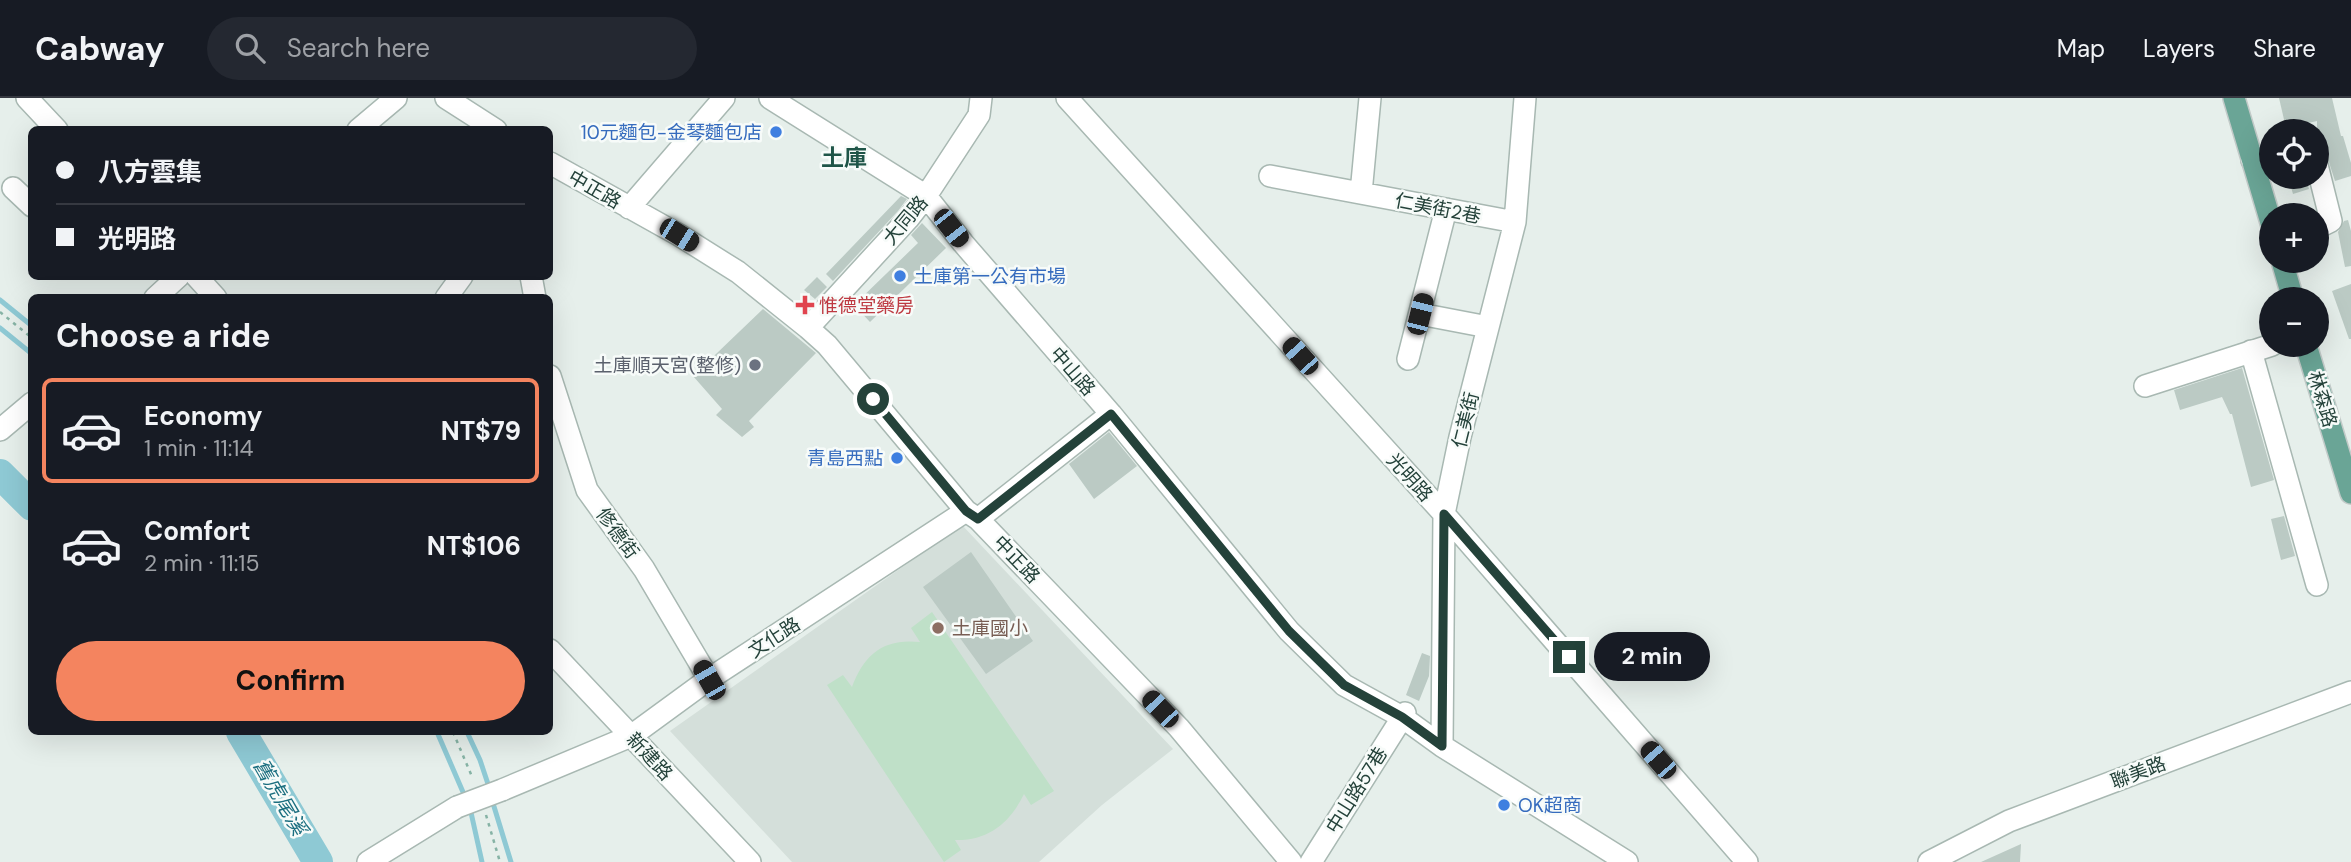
<!DOCTYPE html>
<html lang="en">
<head>
<meta charset="utf-8">
<style>
  :root { --surface:#171b24; --page:#242831; --text:#f1f3f6; --muted:#9ea1a6; --line:#363941; --accent:#f4845f }
  body { margin:0; font-family:"DM Sans","Noto Sans TC",sans-serif; background:var(--page); color:var(--text); height:100vh; display:flex; flex-direction:column; font-size:26px; white-space:nowrap }
  * { box-sizing:border-box; margin:0 }
  p { font-size:23px; color:var(--muted) }
  .icon { flex:none; width:38px; height:38px; fill:none; stroke:currentColor; stroke-width:2; stroke-linecap:round; stroke-linejoin:round }
  .map { position:relative; flex:1; overflow:hidden }
  .side { position:absolute; left:28px; top:196px; width:525px; height:441px; display:flex; flex-direction:column; background:var(--surface); border-radius:10px; box-shadow:0 7px 28px #0002 }
  .side>* { flex:none }
  .hud { position:absolute; left:28px; top:28px; width:525px; height:154px; border-radius:10px; box-shadow:0 7px 28px #0002; display:grid; align-content:center; height:154px; padding:0 28px; background:var(--surface) }
  .controls { position:absolute; left:2259px; top:21px; display:grid; gap:14px }
  .controls a { display:grid; place-items:center; width:70px; height:70px; border-radius:50%; background:var(--surface); box-shadow:0 7px 28px #0002; font-size:35px }
  .end { position:absolute; width:32px; height:32px; margin:-16px; border:9px solid #24423a; background:#fff; box-shadow:0 0 0 4px #fff }
  .from { border-radius:50% }
  .bubble { position:absolute; height:49px; border-radius:24px; background:var(--surface); box-shadow:0 7px 28px #0002; font-size:23px; font-weight:700; line-height:49px; text-align:center }
  .car { position:absolute; width:21px; height:42px; margin:-21px -10px; border-radius:9px; box-shadow:0 0 5px 2px #0007; background:linear-gradient(#222 24%,#8ab4d8 0 40%,#222 0 76%,#8ab4d8 0 86%,#222 0) }
  .hud b { display:flex; align-items:center; gap:24px; height:66px; font-size:26px }
  .hud b+b { border-top:2px solid var(--line) }
  .hud i { width:18px; height:18px; background:var(--text) }
  ul { padding:0; list-style:none }
  li { display:flex; align-items:center; gap:21px; height:105px; margin:0 14px 10px; padding:0 14px; border:4px solid transparent; border-radius:10px }
  li div { flex:1 }
  li b { display:block; font-size:26px }
  li em { font-style:normal; font-weight:700 }
  li.selected { border-color:var(--accent) }
  li>.icon { width:63px; height:63px; stroke-width:1.5 }
  h2 { padding:0 28px; font-size:32px; line-height:84px }
  .primary-button { display:flex; gap:14px; margin-top:auto; padding:14px 28px }
  .primary-button a { flex:1; height:80px; border-radius:42px; background:var(--accent); color:#111; font-size:28px; font-weight:700; line-height:80px; text-align:center }
  header { display:flex; align-items:center; gap:42px; box-sizing:border-box; height:98px; padding:0 35px; background:var(--surface); border-bottom:2px solid var(--line) }
  header strong { font-size:33px }
  nav { display:flex; gap:38px; margin-inline-start:auto; font-size:24px }
  .search { width:490px; height:63px; background:var(--page); display:flex; align-items:center; gap:18px; box-sizing:border-box; padding:0 24px; border-radius:38px; color:var(--muted); font-size:26px }
  .map>svg:first-child { display:block }
</style>
</head>
<body>
<header>
<strong>Cabway</strong>
<div class="search"><svg class="icon" aria-label="search" viewBox="0 0 24 24"><circle cx="10" cy="10" r="6"/><path d="M15 15l6 6"/></svg>Search here</div>
<nav><a>Map</a><a>Layers</a><a>Share</a></nav>
</header>
<div class="map">
<svg width="2351" height="764" viewBox="0 0 2351 764">
  <rect width="100%" height="100%" fill="#e6efeb"/>
  <path fill="#d4dfda" d="M 962,427 L 1173,651 L 1102,707 L 1039,764 L 792,764 L 670,633 Z"/>
  <path fill="#bfe0c8" d="M 932,514 L 1054,693 L 1031,707 L 1024,696 C 1010,725 988,743 955,742 L 961,752 L 944,764 L 827,587 L 843,577 L 852,589 C 864,556 884,540 920,544 L 911,530 Z"/>
  <g fill="none" stroke-linecap="round" stroke-linejoin="round">
    <path stroke="#8ec9d4" stroke-width="5" d="M 0,202 L 32,228
      M 0,230 L 32,256
      M 437,634 L 466,701
      M 467,634 L 480,662 L 490,692
      M 492,702 L 511,764
      M 470,710 L 482,764"/>
    <path stroke="#8ec9d4" stroke-width="30" d="M 0,376 L 32,408
      M 241,634 L 318,764"/>
  </g>
  <path fill="#bbcac4" d="M 2279,0 L 2332,0 L 2341,38 L 2343,38 L 2351,65 L 2351,78 L 2335,83 L 2327,58 L 2317,54 L 2317,23 L 2286,30 Z
    M 2288,79 L 2306,79 L 2309,91 L 2293,96 Z
    M 901,98 L 907,101 L 898,113 L 833,183 L 826,176 Z
    M 2348,122 L 2351,133 L 2351,168 L 2345,169 L 2338,134 L 2344,123 Z
    M 922,125 L 946,150 L 870,224 L 854,207 L 918,145 L 911,137 Z
    M 817,179 L 827,189 L 815,201 L 804,192 Z
    M 2351,186 L 2351,241 L 2349,241 L 2332,193 Z
    M 763,211 L 816,255 L 749,323 L 754,329 L 742,339 L 716,317 L 722,311 L 693,278 Z
    M 2242,270 L 2274,382 L 2251,389 L 2232,316 L 2230,316 L 2222,299 L 2180,312 L 2174,292 Z
    M 1109,334 L 1137,368 L 1094,401 L 1069,366 Z
    M 2284,418 L 2295,458 L 2281,462 L 2271,421 Z
    M 971,454 L 1033,543 L 986,576 L 923,489 Z
    M 1422,555 L 1430,558 L 1429,578 L 1419,603 L 1406,597 Z
    M 2021,746 L 2020,764 L 1981,764 Z"/>
  <g fill="none" stroke-linecap="round" stroke-linejoin="round">
    <g stroke="#a8b8b2" stroke-width="24">
      <path id="minor" d="M 27,0 L 57,32
        M 446,0 L 496,32
        M 770,0 L 926,98 L 963,145 L 1111,316 L 1289,533 L 1344,587 L 1402,619 L 1442,648 L 1627,764
        M 1067,0 L 1444,416 L 1747,764
        M 358,32 L 396,0
        M 2252,62 L 2272,55
        M 550,65 L 679,137 L 738,174 L 808,230 L 827,247 L 966,413 L 978,421 L 1179,630 L 1291,764
        M 2317,67 L 2331,123 L 2317,130
        M 1270,78 L 1515,124
        M 13,90 L 32,108
        M 1361,95 L 1370,0
        M 629,110 L 724,0
        M 196,178 L 216,200
        M 531,178 L 535,200
        M 155,200 L 179,178
        M 446,200 L 462,178
        M 1420,216 L 1488,229
        M 808,230 L 908,121 L 926,98 L 979,17 L 981,0
        M 2251,253 L 2317,487
        M 1408,261 L 1446,111
        M 550,278 L 587,392 L 644,471 L 709,581
        M 2145,288 L 2272,247
        M 0,332 L 32,305
        M 978,421 L 1111,316
        M 550,552 L 750,764
        M 1442,648 L 1444,416 L 1460,339 L 1515,124 L 1525,0
        M 502,692 L 631,638 L 709,581 L 966,413
        M 368,764 L 457,709
        M 1311,764 L 1405,615
        M 1929,764 L 2009,723 L 2351,594"/>
    </g>
    <g stroke="#c2cac8" stroke-width="24">
      <path id="major" d="M 2234,0 L 2272,128
        M 2282,163 L 2293,201
        M 2306,247 L 2351,395"/>
    </g>
    <path stroke="#86b3a5" stroke-width="2.5" stroke-dasharray="3.5 5" stroke-linecap="butt" d="M 0,214 L 32,240
      M 453,634 L 473,681
      M 486,717 L 500,764"/>
    <use href="#minor" stroke="#fff" stroke-width="21"/>
    <use href="#major" stroke="#6aa596" stroke-width="21"/>
    <g stroke="#a8b8b2" stroke-width="24" stroke-linecap="butt">
      <path id="minor-bridge" d="M 457,709 L 502,692"/>
    </g>
    <use href="#minor-bridge" stroke="#fff" stroke-width="21"/>
  </g>
  <g fill="none" stroke-linecap="round" stroke-linejoin="round">
    <path stroke="#24423a" stroke-width="9" d="M 873,301 L 966,413 L 978,421 L 1111,316 L 1289,533 L 1344,587 L 1402,619 L 1442,648 L 1444,416 L 1569,559"/>
  </g>
  <g fill="#3f7fe0" stroke="#f7fbf9" stroke-width="2.5">
    <circle cx="776" cy="34" r="7"/>
    <circle cx="900" cy="178" r="7"/>
    <circle cx="897" cy="360" r="7"/>
    <circle cx="1504" cy="707" r="7"/>
  </g>
  <path fill="#e0444e" stroke="#f7fbf9" stroke-width="2.5" d="M801.5 196.5h7v7h7v7h-7v7h-7v-7h-7v-7h7z"/>
  <circle fill="#6b7280" stroke="#f7fbf9" stroke-width="2.5" cx="755" cy="267" r="7"/>
  <circle fill="#8d6e63" stroke="#f7fbf9" stroke-width="2.5" cx="938" cy="530" r="7"/>
  <g text-anchor="middle" stroke-width="5" stroke-linejoin="round" paint-order="stroke">
    <g font-size="19" fill="#366cbe" stroke="#f7fbf9" text-anchor="end">
      <text x="762" y="41">10元麵包-金琴麵包店</text>
      <text x="914" y="185" text-anchor="start">土庫第一公有市場</text>
      <text x="883" y="367">青島西點</text>
      <text x="1518" y="714" text-anchor="start">OK超商</text>
    </g>
    <g font-size="19" fill="#24423a" stroke="#f7fbf9">
      <text transform="translate(595 91) rotate(30)" y="7">中正路</text>
      <text transform="translate(1438 110) rotate(11)" y="7">仁美街2巷</text>
      <text transform="translate(905 122) rotate(-50)" y="7">大同路</text>
      <text transform="translate(1073 273) rotate(49)" y="7">中山路</text>
      <text transform="translate(2323 301) rotate(73)" y="7">林森路</text>
      <text transform="translate(1465 322) rotate(-76)" y="7">仁美街</text>
      <text transform="translate(1410 379) rotate(48)" y="7">光明路</text>
      <text transform="translate(618 435) rotate(54)" y="7">修德街</text>
      <text transform="translate(1017 461) rotate(46)" y="7">中正路</text>
      <text transform="translate(774 539) rotate(-33)" y="7">文化路</text>
      <text transform="translate(650 658) rotate(47)" y="7">新建路</text>
      <text transform="translate(2138 674) rotate(-21)" y="7">聯美路</text>
      <text transform="translate(1356 692) rotate(-58)" y="7">中山路57巷</text>
    </g>
    <g font-size="19" fill="#be3a42" stroke="#f7fbf9" text-anchor="start">
      <text x="819" y="214">惟德堂藥房</text>
    </g>
    <g font-size="19" fill="#5b616d" stroke="#f7fbf9" text-anchor="end">
      <text x="741" y="274">土庫順天宮(整修)</text>
    </g>
    <g font-size="19" fill="#785e54" stroke="#f7fbf9" text-anchor="start">
      <text x="952" y="537">土庫國小</text>
    </g>
    <g font-size="21" font-style="italic" fill="#1c6f80" stroke="#f7fbf9">
      <text transform="translate(280 699) rotate(60)" y="7">舊虎尾溪</text>
    </g>
    <g font-size="23" font-weight="bold" fill="#1f5548" stroke="#f7fbf9">
      <text x="844" y="68">土庫</text>
    </g>
  </g>
</svg>
<div class="controls">
<a><svg class="icon" aria-label="locate" viewBox="0 0 24 24"><circle cx="12" cy="12" r="6"/><path d="M12 2v4M12 18v4M2 12h4M18 12h4"/></svg></a>
<a>+</a>
<a>−</a>
</div>
<i class="end from" style="left:873px;top:301px"></i>
<i class="end" style="left:1569px;top:559px"></i>
<div class="bubble" style="left:1594px;top:534px;width:116px">2 min</div>
<i class="car" style="left:951px;top:130px;rotate:142deg"></i>
<i class="car" style="left:679px;top:137px;rotate:122deg"></i>
<i class="car" style="left:1420px;top:216px;rotate:14deg"></i>
<i class="car" style="left:1300px;top:258px;rotate:318deg"></i>
<i class="car" style="left:709px;top:582px;rotate:330deg"></i>
<i class="car" style="left:1160px;top:611px;rotate:316deg"></i>
<i class="car" style="left:1658px;top:662px;rotate:319deg"></i>
<div class="hud">
<b><i class="from"></i>八方雲集</b>
<b><i></i>光明路</b>
</div>
<section class="side">
<h2>Choose a ride</h2>
<ul>
<li class="selected"><svg class="icon" aria-label="car" viewBox="0 0 24 24"><path d="M5 17H2v-5l4-1 3-4h7l3 4 3 1v5h-3M9 17h6M6 11h13"/><circle cx="7" cy="17" r="2"/><circle cx="17" cy="17" r="2"/></svg><div><b>Economy</b><p>1 min · 11:14</p></div><em>NT$79</em></li>
<li><svg class="icon" aria-label="car" viewBox="0 0 24 24"><path d="M5 17H2v-5l4-1 3-4h7l3 4 3 1v5h-3M9 17h6M6 11h13"/><circle cx="7" cy="17" r="2"/><circle cx="17" cy="17" r="2"/></svg><div><b>Comfort</b><p>2 min · 11:15</p></div><em>NT$106</em></li>
</ul>
<div class="primary-button"><a>Confirm</a></div>
</section>
</div>
</body>
</html>
